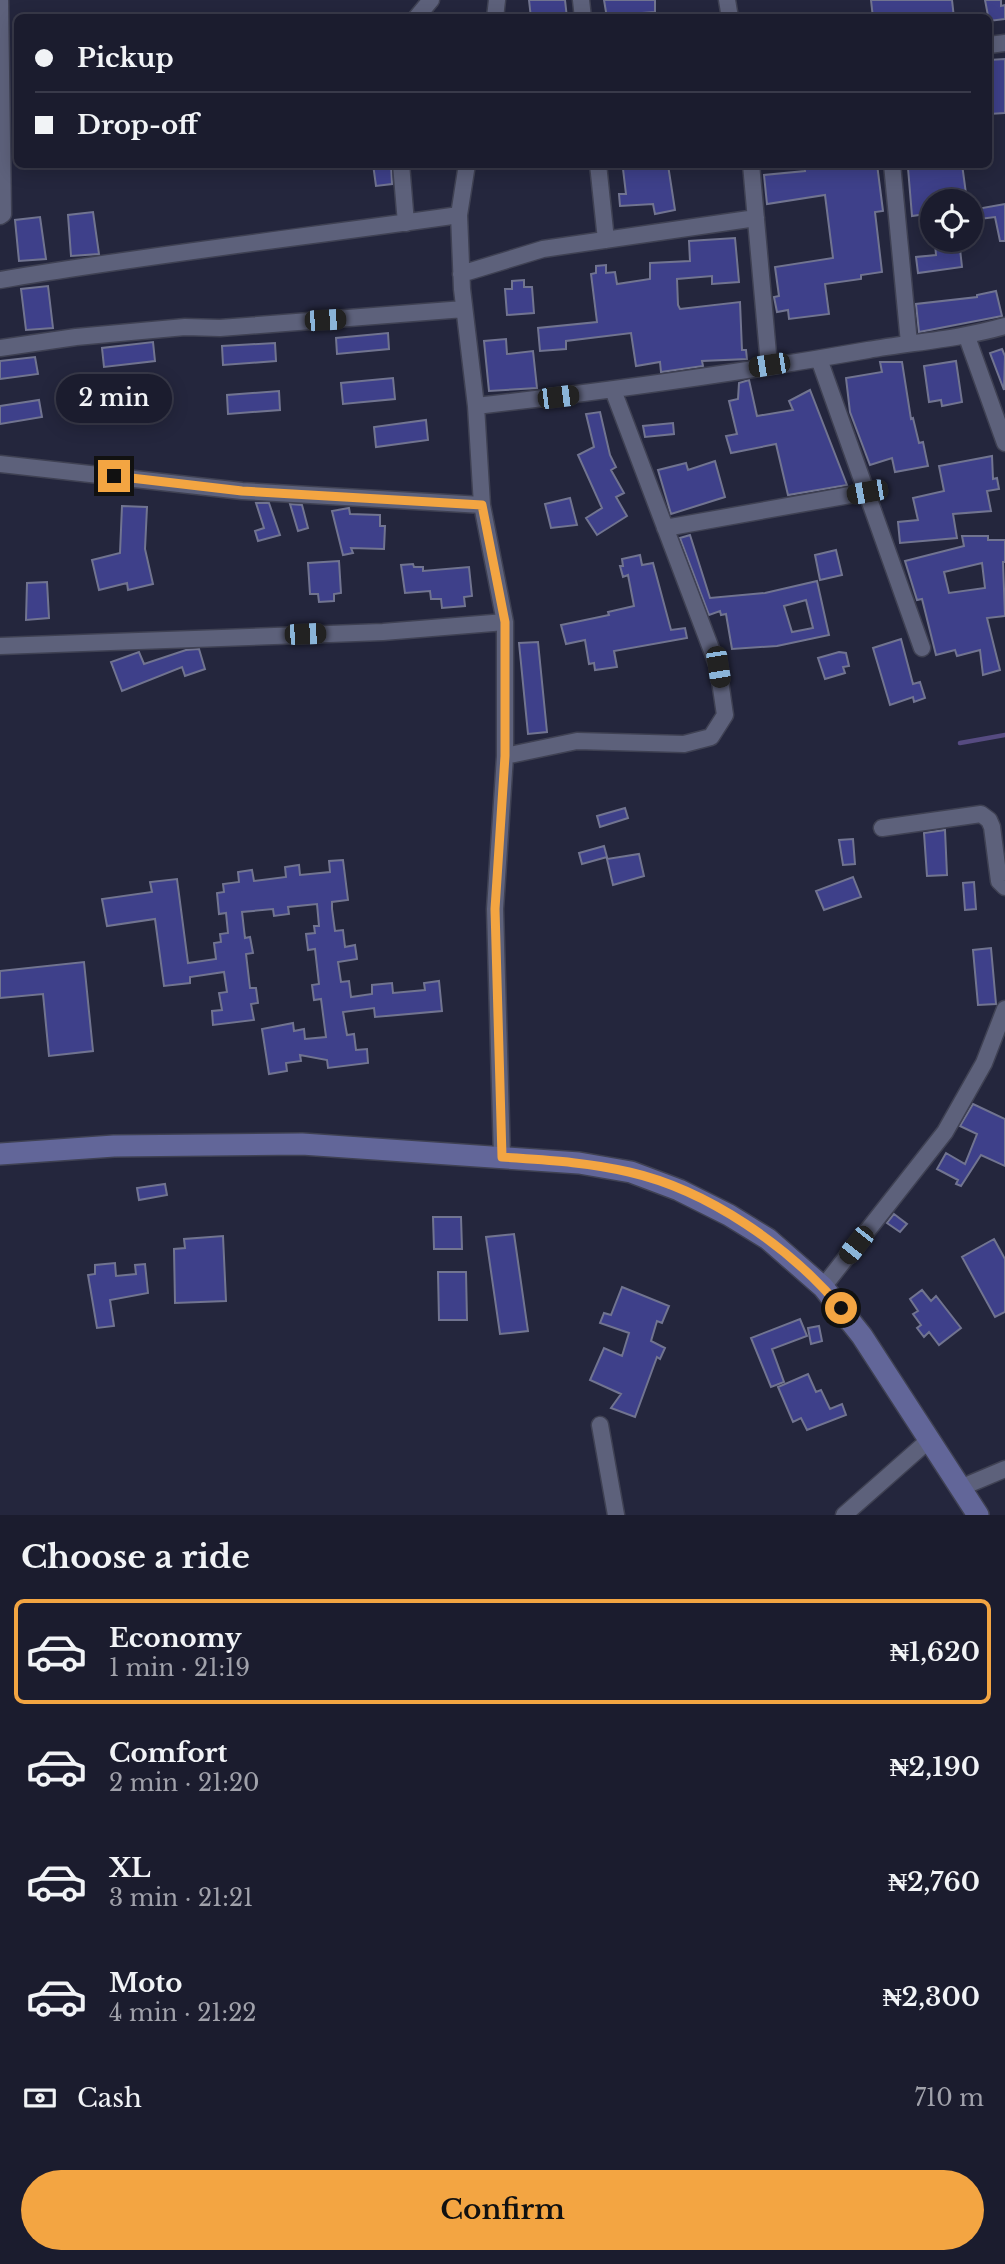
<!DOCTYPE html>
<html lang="en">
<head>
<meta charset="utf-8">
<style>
  :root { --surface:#1b1c2e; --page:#28293a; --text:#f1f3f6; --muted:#a0a1aa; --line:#393a4a; --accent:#f3a542 }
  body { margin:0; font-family:"Libre Baskerville",serif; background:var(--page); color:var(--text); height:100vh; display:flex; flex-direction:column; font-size:26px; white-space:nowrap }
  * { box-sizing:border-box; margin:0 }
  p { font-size:23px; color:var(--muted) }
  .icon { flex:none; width:38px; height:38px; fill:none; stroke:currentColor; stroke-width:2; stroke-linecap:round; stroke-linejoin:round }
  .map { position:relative; height:1515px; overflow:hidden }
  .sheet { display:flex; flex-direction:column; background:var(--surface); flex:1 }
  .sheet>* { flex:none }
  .hud { position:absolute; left:14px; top:14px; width:978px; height:154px; border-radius:10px; box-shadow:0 4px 18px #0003,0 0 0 2px var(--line); display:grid; align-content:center; height:154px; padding:0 21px; background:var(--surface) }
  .fabs { position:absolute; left:920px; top:189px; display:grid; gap:14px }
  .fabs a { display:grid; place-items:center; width:63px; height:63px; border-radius:50%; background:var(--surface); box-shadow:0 4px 18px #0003,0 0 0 2px var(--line); font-size:35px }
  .end { position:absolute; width:32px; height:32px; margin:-16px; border:9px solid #f3a542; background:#111; box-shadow:0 0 0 4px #111 }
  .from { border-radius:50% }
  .bubble { position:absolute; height:49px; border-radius:24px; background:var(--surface); box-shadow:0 4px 18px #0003,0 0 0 2px var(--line); font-size:23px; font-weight:600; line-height:49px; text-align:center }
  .car { position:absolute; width:21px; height:42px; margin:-21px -10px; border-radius:9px; box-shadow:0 0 5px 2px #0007; background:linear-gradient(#222 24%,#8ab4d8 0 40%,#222 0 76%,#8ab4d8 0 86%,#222 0) }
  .hud b { display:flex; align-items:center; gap:24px; height:66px; font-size:26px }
  .hud b+b { border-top:2px solid var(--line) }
  .hud i { width:18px; height:18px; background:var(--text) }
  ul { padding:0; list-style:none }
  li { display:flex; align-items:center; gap:21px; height:105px; margin:0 14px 10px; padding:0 7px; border:4px solid transparent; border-radius:10px }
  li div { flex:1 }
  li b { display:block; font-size:26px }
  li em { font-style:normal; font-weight:600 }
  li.on { border-color:var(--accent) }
  li>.icon { width:63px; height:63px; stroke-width:1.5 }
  h2 { padding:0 21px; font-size:32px; line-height:84px }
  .pay { display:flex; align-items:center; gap:18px; height:77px; padding:0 21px; font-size:26px }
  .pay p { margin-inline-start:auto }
  .action { display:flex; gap:14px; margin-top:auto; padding:14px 21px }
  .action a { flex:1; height:80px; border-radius:42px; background:var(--accent); color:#111; font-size:28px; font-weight:600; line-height:80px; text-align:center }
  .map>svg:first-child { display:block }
</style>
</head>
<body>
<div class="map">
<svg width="1005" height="1515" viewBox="0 0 1005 1515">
  <rect width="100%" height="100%" fill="#24263d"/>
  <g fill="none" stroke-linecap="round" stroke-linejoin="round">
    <path stroke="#564b81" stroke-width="4.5" d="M 960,743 L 1005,735"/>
  </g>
  <path fill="#3e408a" stroke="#717490" stroke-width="2" fill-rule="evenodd" d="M 529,0 L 565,0 L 567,18 L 531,18 Z
    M 604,0 L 655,0 L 655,12 L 630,14 L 630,18 L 607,18 Z
    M 871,0 L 952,0 L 954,18 L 873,18 Z
    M 985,0 L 1001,0 L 1001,6 L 1005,5 L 1005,19 L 989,21 Z
    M 1005,59 L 1005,113 L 989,114 L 989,60 Z
    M 373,164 L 391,164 L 392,184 L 376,186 Z
    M 804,164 L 820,164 L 820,168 L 877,164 L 883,211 L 875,212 L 882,272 L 861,275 L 861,279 L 825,284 L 829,314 L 789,319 L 788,310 L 777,312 L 774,297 L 779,296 L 775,267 L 833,258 L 825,195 L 767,204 L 764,175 L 805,171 Z
    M 917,164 L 962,164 L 967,201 L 933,201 L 933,213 L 912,216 L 908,168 L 918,167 Z
    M 668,165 L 675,210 L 655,214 L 653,204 L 620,206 L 619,194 L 626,194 L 623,169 Z
    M 1005,204 L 1005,241 L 1000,241 L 995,217 L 971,220 L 971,210 Z
    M 93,212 L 99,254 L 71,256 L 68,215 Z
    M 40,217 L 46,259 L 19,261 L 15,220 Z
    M 735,238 L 739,282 L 712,284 L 712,276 L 677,279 L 678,305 L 680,309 L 740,302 L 742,350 L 746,350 L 747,359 L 702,361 L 703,366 L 661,372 L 660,362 L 636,366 L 631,333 L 566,341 L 566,349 L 540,351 L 538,328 L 597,322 L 591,274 L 596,273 L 596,266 L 606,265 L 606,273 L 615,272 L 617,284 L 650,279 L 650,263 L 690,261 L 689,241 Z
    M 959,240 L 962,267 L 918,273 L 916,257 L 936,255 L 935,243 Z
    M 524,280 L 524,287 L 532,287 L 534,313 L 507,315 L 505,289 L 512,289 L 512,281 Z
    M 48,286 L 53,328 L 26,330 L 21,289 Z
    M 996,291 L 1002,316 L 919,332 L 916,304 L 977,297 L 977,295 Z
    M 388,333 L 389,349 L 337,354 L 336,338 Z
    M 506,339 L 507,354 L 533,351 L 537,388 L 489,391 L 484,341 Z
    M 153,342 L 155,361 L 104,367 L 102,348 Z
    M 275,343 L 276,361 L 223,365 L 222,346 Z
    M 1002,349 L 1005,356 L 1004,390 L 990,353 Z
    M 35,357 L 38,374 L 0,379 L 0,361 Z
    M 956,361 L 962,402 L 942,406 L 941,400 L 929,402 L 924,366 Z
    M 880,362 L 902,362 L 911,419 L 913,418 L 919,443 L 923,442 L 928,466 L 895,472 L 892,458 L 870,465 L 850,412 L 846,378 L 882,372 Z
    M 393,378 L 395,399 L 343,404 L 341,383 Z
    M 749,380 L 757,416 L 793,410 L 789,401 L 810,390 L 847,485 L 788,495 L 776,444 L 731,453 L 726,436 L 737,434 L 729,401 L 738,399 L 739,383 Z
    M 161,388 L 163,408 L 110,412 L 108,392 Z
    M 279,391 L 280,410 L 228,414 L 227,395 Z
    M 39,400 L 42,417 L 0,424 L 0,406 Z
    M 600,412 L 610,455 L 616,467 L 611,470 L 624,493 L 616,497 L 627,516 L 597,535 L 586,518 L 602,508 L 578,455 L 594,447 L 586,414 Z
    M 426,420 L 428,440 L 376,447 L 374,427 Z
    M 673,423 L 674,434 L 645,437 L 643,426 Z
    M 992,456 L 993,479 L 997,478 L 999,489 L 987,491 L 991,511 L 953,514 L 957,538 L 900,543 L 898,522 L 918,520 L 913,498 L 944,491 L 939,466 Z
    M 715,461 L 725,497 L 671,514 L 658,470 L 686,463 L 688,470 Z
    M 570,498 L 577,525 L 551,528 L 545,504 Z
    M 256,503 L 269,503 L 280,535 L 258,541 L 255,531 L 264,528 Z
    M 290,504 L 302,505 L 308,528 L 298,531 Z
    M 122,506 L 147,507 L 145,549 L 153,584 L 128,590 L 127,583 L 99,590 L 92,560 L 120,553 Z
    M 349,508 L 350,514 L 380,515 L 380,526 L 385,526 L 384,549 L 351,548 L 353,553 L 343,555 L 332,511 Z
    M 690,535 L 710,598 L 765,593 L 817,581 L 829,635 L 777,646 L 732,649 L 726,614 L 721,615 L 720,611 L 709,615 L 680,538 ZM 806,600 L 813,628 L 792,632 L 784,606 Z
    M 962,536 L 988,536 L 988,540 L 1005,540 L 1005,562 L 1003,562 L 1005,616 L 987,618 L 1000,670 L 983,675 L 980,650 L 957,656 L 955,650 L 936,655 L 922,599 L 917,600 L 905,561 L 964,546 ZM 982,563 L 985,588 L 949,593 L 944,572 Z
    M 836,550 L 842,575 L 820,580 L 815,555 Z
    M 640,555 L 642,565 L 653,563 L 671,630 L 685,628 L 687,638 L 614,651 L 617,667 L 595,670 L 594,663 L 589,664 L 585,640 L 566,644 L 561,625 L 609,615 L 608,612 L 634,606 L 628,575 L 623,577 L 620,566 L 623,566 L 622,559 Z
    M 339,561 L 341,593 L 334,594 L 334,601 L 319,602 L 318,594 L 310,594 L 308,563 Z
    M 413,564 L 414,567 L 423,567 L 423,571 L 469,567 L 472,596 L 464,597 L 465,606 L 442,608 L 441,599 L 431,599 L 430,591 L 405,593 L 401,565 Z
    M 47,582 L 49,618 L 26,620 L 27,583 Z
    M 901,639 L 913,684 L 920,682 L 925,698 L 914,702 L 913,697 L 890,705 L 873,648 Z
    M 538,642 L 547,732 L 528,734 L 519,643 Z
    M 199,649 L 205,669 L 185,676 L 182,667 L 122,691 L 111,662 L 139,652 L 144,664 L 186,650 Z
    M 839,652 L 846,653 L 849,666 L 843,667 L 845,673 L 825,679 L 818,658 Z
    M 625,808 L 628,818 L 600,827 L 597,816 Z
    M 945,830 L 947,875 L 927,876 L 924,833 Z
    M 853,839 L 855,864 L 843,865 L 839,840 Z
    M 604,846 L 607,857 L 582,864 L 579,853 Z
    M 639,854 L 644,876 L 613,885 L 607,859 Z
    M 343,860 L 348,900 L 332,902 L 332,909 L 335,931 L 343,930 L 345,947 L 355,945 L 357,959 L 338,962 L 341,982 L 349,981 L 351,997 L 372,994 L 372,985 L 392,983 L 393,993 L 425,990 L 424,983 L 439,981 L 442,1011 L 375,1017 L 374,1008 L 343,1012 L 347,1035 L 354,1034 L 356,1050 L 367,1049 L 368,1063 L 328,1068 L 327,1060 L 300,1055 L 301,1061 L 286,1063 L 287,1071 L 269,1074 L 262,1029 L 293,1023 L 294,1031 L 304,1029 L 305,1039 L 326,1037 L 321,999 L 314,1000 L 312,985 L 319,984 L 315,949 L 308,950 L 306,934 L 315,933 L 314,926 L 319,926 L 317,904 L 288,907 L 289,914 L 274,916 L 273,909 L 242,912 L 245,938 L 250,937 L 253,953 L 246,954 L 250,988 L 256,988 L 258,1003 L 251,1004 L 254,1020 L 213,1025 L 212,1011 L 222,1010 L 219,993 L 227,992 L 224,972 L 190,977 L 190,983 L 164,986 L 155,919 L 107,926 L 102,899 L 152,892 L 150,882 L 177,879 L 188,963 L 216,959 L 214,943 L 221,942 L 220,934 L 228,933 L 226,913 L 219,914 L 217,893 L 224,892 L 223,884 L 239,882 L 238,872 L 252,870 L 254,881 L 286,877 L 285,867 L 299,865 L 300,875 L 330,872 L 329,861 Z
    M 853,877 L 861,897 L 824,910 L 816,891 Z
    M 974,882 L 976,909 L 965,910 L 963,883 Z
    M 991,948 L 996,1004 L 978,1005 L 973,950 Z
    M 84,962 L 93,1051 L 49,1056 L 43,994 L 0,998 L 0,971 Z
    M 973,1104 L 1005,1119 L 1005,1166 L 981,1155 L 961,1186 L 956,1184 L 958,1180 L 937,1169 L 946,1153 L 965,1164 L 977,1134 L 960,1126 Z
    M 165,1184 L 167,1195 L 139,1200 L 137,1188 Z
    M 894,1214 L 907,1224 L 900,1232 L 887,1223 Z
    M 433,1217 L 461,1217 L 462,1249 L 434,1249 Z
    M 514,1234 L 528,1331 L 500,1334 L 486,1237 Z
    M 223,1236 L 226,1301 L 175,1303 L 174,1249 L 185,1248 L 184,1239 Z
    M 994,1239 L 1005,1259 L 1005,1312 L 995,1317 L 962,1257 Z
    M 115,1263 L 116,1276 L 136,1274 L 135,1265 L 145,1264 L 148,1293 L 110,1300 L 114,1326 L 97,1328 L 88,1275 L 95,1274 L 95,1265 Z
    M 438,1272 L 466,1272 L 467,1320 L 439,1320 Z
    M 622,1287 L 669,1306 L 662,1323 L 657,1321 L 651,1341 L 665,1348 L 660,1359 L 657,1357 L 635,1417 L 611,1408 L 621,1394 L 590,1380 L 604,1348 L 622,1356 L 629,1333 L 600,1323 L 604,1313 L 611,1315 Z
    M 922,1290 L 931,1301 L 936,1296 L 961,1328 L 939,1345 L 929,1332 L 924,1337 L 917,1328 L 921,1325 L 913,1314 L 918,1311 L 910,1299 Z
    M 800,1319 L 807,1336 L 772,1349 L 784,1382 L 771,1387 L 751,1338 Z
    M 819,1326 L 822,1341 L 811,1344 L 808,1328 Z
    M 808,1374 L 816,1392 L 821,1390 L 830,1409 L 842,1404 L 846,1415 L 807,1430 L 801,1418 L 793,1422 L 778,1387 Z"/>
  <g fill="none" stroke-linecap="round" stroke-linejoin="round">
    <g stroke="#3f4153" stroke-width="19">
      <path id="street" d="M 581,0 L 583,18
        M 727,0 L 730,18
        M 416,18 L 431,0
        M 495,18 L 497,0
        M 989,45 L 1005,43
        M 401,164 L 406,223
        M 467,164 L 459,215 L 462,289 L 476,406 L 482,505 L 505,622 L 505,756 L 495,909 L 502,1157
        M 598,164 L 606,240
        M 751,164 L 769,365
        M 892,164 L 909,343
        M 0,216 L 3,214 L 0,0
        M 461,274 L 543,249 L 756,218
        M 0,280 C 153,254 306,237 459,215
        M 967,337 L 1005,443
        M 0,348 L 76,337 L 185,327 L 220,328 L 464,309
        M 819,359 L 922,648
        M 476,406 C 607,391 738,373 868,350 C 914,342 960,339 1005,326
        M 0,464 L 242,491 L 482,505
        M 665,528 L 867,492
        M 0,646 L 383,632 L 505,622
        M 505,756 L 577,741 L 684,744 L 711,737 L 725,715 L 718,667 L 613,390
        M 882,828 L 981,814 L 989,820 L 992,827 L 999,881 L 1005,887
        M 823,1287 L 945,1132 L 984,1063 L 1005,1009
        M 600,1425 L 616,1515
        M 960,1488 L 1005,1469
        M 844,1515 L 929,1440"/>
    </g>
    <g stroke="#3f4153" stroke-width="24">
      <path id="secondary" d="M 0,1154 L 114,1146 L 302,1144 L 579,1163 L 631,1172 L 679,1190 L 729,1215 L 768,1239 L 823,1287 L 862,1336 L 978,1515"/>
    </g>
    <use href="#street" stroke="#5d617b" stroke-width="16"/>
    <use href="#secondary" stroke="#626699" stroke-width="21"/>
  </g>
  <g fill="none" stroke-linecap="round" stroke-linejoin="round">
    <path stroke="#f3a542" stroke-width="9" d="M 114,476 L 242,491 L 482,505 L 505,622 L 505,756 L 495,909 L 502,1157 C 544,1160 587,1162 629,1172 C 708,1190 790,1247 841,1308"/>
  </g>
</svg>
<div class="fabs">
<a><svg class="icon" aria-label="locate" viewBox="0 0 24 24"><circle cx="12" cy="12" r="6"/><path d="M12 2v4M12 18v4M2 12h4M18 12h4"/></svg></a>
</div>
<i class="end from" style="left:841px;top:1308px"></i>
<i class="end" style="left:114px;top:476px"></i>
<div class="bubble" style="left:56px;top:374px;width:116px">2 min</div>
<i class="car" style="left:325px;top:320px;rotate:87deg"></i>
<i class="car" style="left:769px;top:365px;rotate:261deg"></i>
<i class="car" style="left:558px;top:397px;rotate:83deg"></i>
<i class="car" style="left:867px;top:492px;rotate:260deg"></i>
<i class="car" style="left:305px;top:634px;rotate:88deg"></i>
<i class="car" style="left:718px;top:667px;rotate:171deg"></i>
<i class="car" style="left:856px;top:1245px;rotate:218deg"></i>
<div class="hud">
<b><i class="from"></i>Pickup</b>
<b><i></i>Drop-off</b>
</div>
</div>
<section class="sheet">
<h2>Choose a ride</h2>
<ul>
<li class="on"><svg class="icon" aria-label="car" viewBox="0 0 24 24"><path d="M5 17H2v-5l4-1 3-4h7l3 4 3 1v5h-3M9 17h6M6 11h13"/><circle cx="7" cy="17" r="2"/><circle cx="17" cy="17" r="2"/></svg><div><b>Economy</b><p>1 min · 21:19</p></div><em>₦1,620</em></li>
<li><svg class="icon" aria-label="car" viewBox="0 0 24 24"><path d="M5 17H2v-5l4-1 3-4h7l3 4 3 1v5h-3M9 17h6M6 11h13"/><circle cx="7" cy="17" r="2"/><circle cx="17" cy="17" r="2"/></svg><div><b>Comfort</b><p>2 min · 21:20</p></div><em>₦2,190</em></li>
<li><svg class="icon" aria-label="car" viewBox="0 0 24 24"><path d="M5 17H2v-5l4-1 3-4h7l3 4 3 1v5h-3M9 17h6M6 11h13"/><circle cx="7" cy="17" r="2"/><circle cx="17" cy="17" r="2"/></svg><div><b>XL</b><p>3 min · 21:21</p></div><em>₦2,760</em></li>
<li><svg class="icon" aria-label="car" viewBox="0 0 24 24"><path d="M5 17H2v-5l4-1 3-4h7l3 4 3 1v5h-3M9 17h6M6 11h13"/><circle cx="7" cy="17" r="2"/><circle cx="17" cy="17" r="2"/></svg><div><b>Moto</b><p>4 min · 21:22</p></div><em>₦2,300</em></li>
</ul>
<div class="pay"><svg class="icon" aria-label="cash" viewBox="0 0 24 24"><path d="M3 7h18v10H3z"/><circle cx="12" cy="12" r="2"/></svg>Cash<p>710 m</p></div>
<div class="action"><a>Confirm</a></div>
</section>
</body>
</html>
